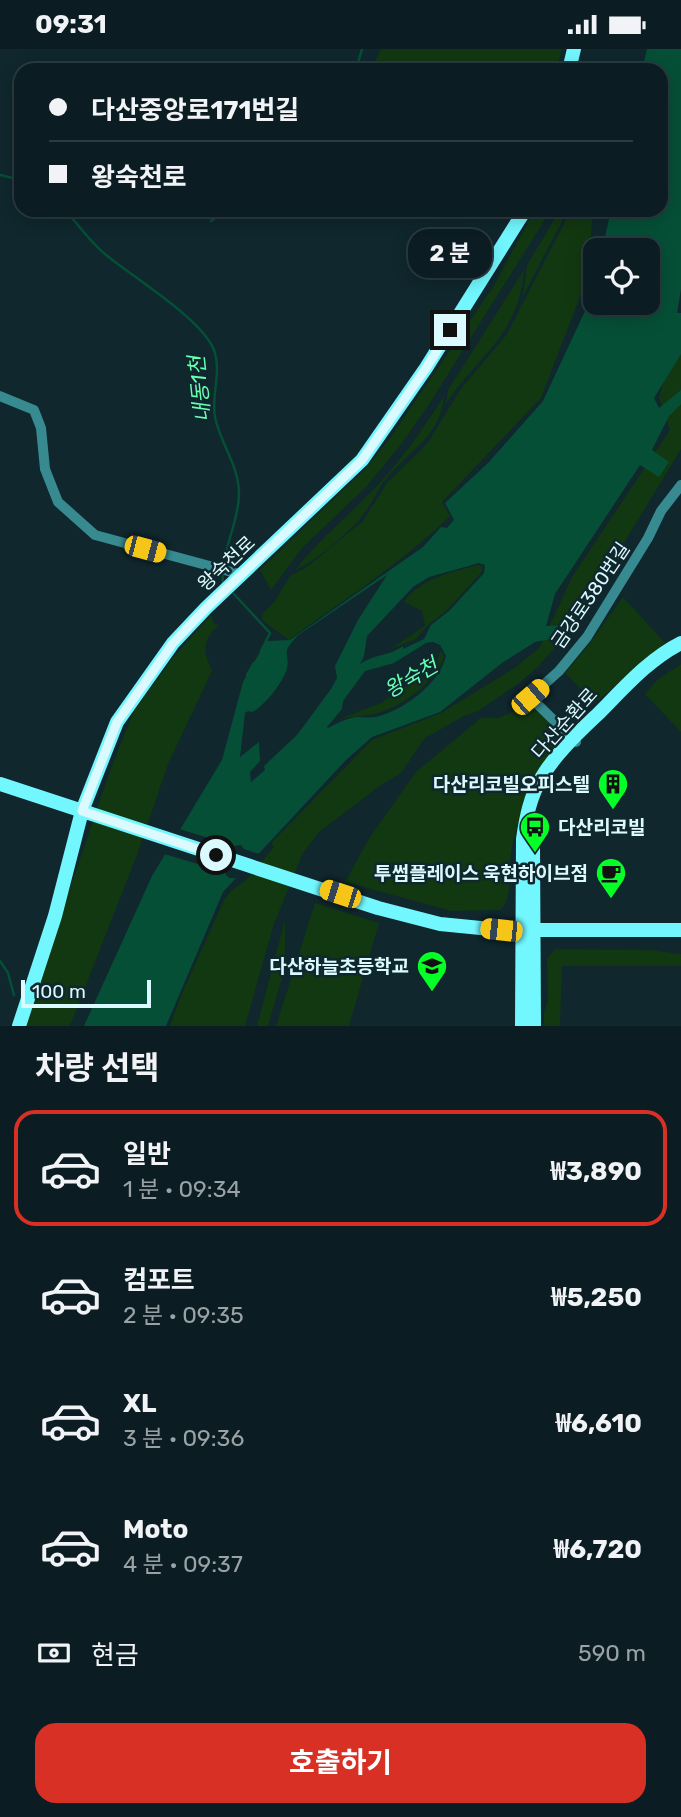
<!DOCTYPE html>
<html lang="ko">
<head>
<meta charset="utf-8">
<style>
  :root { --surface:#0b1d22; --page:#14262a; --text:#f1f3f6; --muted:#9aa2a5; --line:#2b3b40; --accent:#d93025 }
  body { margin:0; font-family:Rubik,"Noto Sans KR",sans-serif; background:var(--page); color:var(--text); height:100vh; display:flex; flex-direction:column; font-size:26px; white-space:nowrap }
  * { box-sizing:border-box; margin:0 }
  p { font-size:23px; color:var(--muted) }
  .icon { flex:none; width:38px; height:38px; fill:none; stroke:currentColor; stroke-width:2; stroke-linecap:round; stroke-linejoin:round }
  .map { position:relative; height:977px; overflow:hidden }
  .sheet { display:flex; flex-direction:column; background:var(--surface); flex:1 }
  .sheet>* { flex:none }
  .hud { position:absolute; left:14px; top:14px; width:654px; height:154px; border-radius:21px; box-shadow:0 4px 18px #0003,0 0 0 2px var(--line); display:grid; align-content:center; height:154px; padding:0 35px; background:var(--surface) }
  .tools { position:absolute; left:583px; top:189px; display:grid; gap:14px }
  .tools a { display:grid; place-items:center; width:77px; height:77px; border-radius:14px; background:var(--surface); box-shadow:0 4px 18px #0003,0 0 0 2px var(--line); font-size:35px }
  .scale { position:absolute; left:21px; bottom:18px; width:130px; box-sizing:border-box; padding-left:7px; border:4px solid #dbfaff; border-top:0; font-size:19px; line-height:24px; white-space:nowrap; color:#dbfaff; -webkit-text-stroke:5px #0f272d; paint-order:stroke }
  .end { position:absolute; width:32px; height:32px; margin:-16px; border:9px solid #dbfaff; background:#111; box-shadow:0 0 0 4px #111 }
  .from { border-radius:50% }
  .bubble { position:absolute; height:49px; border-radius:21px; background:var(--surface); box-shadow:0 4px 18px #0003,0 0 0 2px var(--line); font-size:23px; font-weight:700; line-height:49px; text-align:center }
  .car { position:absolute; width:21px; height:42px; margin:-21px -10px; border-radius:9px; box-shadow:0 0 5px 2px #0007; background:linear-gradient(#f5c518 24%,#345 0 40%,#f5c518 0 76%,#345 0 86%,#f5c518 0) }
  .hud b { display:flex; align-items:center; gap:24px; height:66px; font-size:26px }
  .hud b+b { border-top:2px solid var(--line) }
  .hud i { width:18px; height:18px; background:var(--text) }
  ul { padding:0; list-style:none }
  li { display:flex; align-items:center; gap:21px; height:116px; margin:0 14px 10px; padding:0 21px; border:4px solid transparent; border-radius:21px }
  li div { flex:1 }
  li b { display:block; font-size:26px }
  li em { font-style:normal; font-weight:700 }
  li.selected { border-color:var(--accent) }
  li>.icon { width:63px; height:63px; stroke-width:1.5 }
  h2 { padding:0 35px; font-size:32px; line-height:84px }
  .pay { display:flex; align-items:center; gap:18px; height:77px; padding:0 35px; font-size:26px }
  .pay p { margin-inline-start:auto }
  .primary-button { display:flex; gap:14px; margin-top:auto; padding:14px 35px }
  .primary-button a { flex:1; height:80px; border-radius:21px; background:var(--accent); color:#fff; font-size:28px; font-weight:700; line-height:80px; text-align:center }
  .status { display:flex; justify-content:space-between; align-items:center; height:49px; padding:0 35px; background:var(--surface); direction:ltr }
  .status svg { height:19px; fill:currentColor }
  .map>svg:first-child { display:block }
</style>
</head>
<body>
<div class="status"><b>09:31</b><svg viewBox="0 0 49 12"><path d="M0 12V9h3v3zM5 12V6h3v6zM10 12V3h3v9zM15 12V0h3v12zM26 1h20v11H26zM47 4h2v5h-2z"/></svg></div>
<div class="map">
<svg width="681" height="977" viewBox="0 0 681 977">
  <rect width="100%" height="100%" fill="#0f272d"/>
  <path fill="#123811" d="M 381,0 L 562,0 L 556,21 L 371,21 Z
    M 535,161 L 551,161 L 428,357 L 402,394 L 366,438 L 302,499 L 271,541 L 260,521 L 367,418 L 390,389 L 493,238 Z
    M 560,161 L 568,161 L 523,247 L 527,216 Z
    M 571,161 L 593,161 L 588,227 L 541,349 L 442,453 L 450,467 C 402,514 343,551 289,591 L 263,572 L 262,565 L 275,552 L 290,527 L 307,518 L 363,472 L 387,434 L 427,395 L 460,341 L 507,285 Z
    M 524,221 C 519,285 480,306 446,354 L 448,341 Z
    M 681,276 L 681,400 L 575,575 L 538,618 L 519,634 L 478,662 L 464,667 L 425,689 L 401,724 L 381,736 L 319,783 L 303,804 L 274,875 L 245,977 L 170,977 L 180,949 L 224,851 L 232,841 L 246,831 L 274,798 L 271,794 L 372,691 L 441,664 L 516,618 L 540,598 L 572,528 L 670,381 L 659,348 Z
    M 444,347 C 440,389 409,401 386,430 C 377,441 372,455 363,466 C 349,484 315,513 295,521 C 318,492 346,469 371,443 C 400,414 423,380 444,347 Z
    M 477,516 L 482,517 L 482,523 L 447,561 L 427,577 L 416,590 L 390,600 L 425,577 L 422,562 L 404,553 C 421,529 450,524 477,516 Z
    M 623,548 L 665,594 L 595,654 L 565,624 L 587,598 Z
    M 211,566 L 214,575 L 219,576 C 204,587 201,604 212,620 L 211,624 L 168,715 L 137,806 L 70,977 L 23,977 L 111,719 L 134,662 L 172,610 Z
    M 441,601 L 444,607 C 438,632 400,659 374,665 C 361,668 349,667 336,671 L 381,654 L 410,634 L 422,630 L 434,620 Z
    M 681,615 L 681,683 L 645,645 L 657,631 Z
    M 530,655 L 563,687 L 563,692 C 539,731 519,758 511,804 C 508,824 514,845 501,861 L 451,862 L 345,833 L 370,788 L 416,723 L 481,669 L 499,669 Z
    M 315,854 L 379,874 L 349,977 L 276,977 Z
    M 285,871 L 285,919 L 268,977 L 257,977 Z
    M 555,900 L 650,901 L 681,905 L 681,917 L 562,917 L 560,977 L 544,977 L 544,963 L 548,952 L 547,910 Z"/>
  <path fill="#064f37" fill-rule="evenodd" d="M 647,0 L 681,0 L 681,240 L 677,264 L 681,264 L 681,305 L 654,349 L 659,359 L 681,341 L 681,355 L 669,367 L 652,401 L 669,413 L 659,428 L 640,416 L 555,545 L 546,577 L 572,576 L 563,588 L 535,593 L 502,614 L 440,663 L 372,688 L 346,711 L 223,843 L 166,977 L 84,977 L 152,827 L 222,711 L 243,633 L 266,592 L 290,591 L 423,498 L 441,478 L 447,479 L 454,471 L 445,454 L 488,414 L 543,352 L 592,247 L 595,232 L 595,254 L 648,254 L 648,201 L 602,201 L 611,161 L 662,161 L 662,21 L 642,21 ZM 479,514 L 485,516 L 484,524 L 449,562 L 431,576 L 424,590 L 403,600 L 403,597 C 390,607 374,605 360,615 L 364,607 L 367,587 L 413,538 L 429,528 ZM 387,526 L 358,571 L 335,617 L 337,629 L 331,640 L 297,686 L 264,717 L 265,721 L 251,733 L 250,723 L 260,712 L 259,693 L 240,708 L 245,664 L 248,662 L 252,663 C 265,657 284,632 287,619 C 289,612 286,607 287,601 C 288,597 294,591 297,587 ZM 433,593 L 440,596 L 446,607 C 439,635 404,661 376,668 C 371,669 365,668 359,668 C 348,668 338,674 328,679 L 327,678 L 342,660 L 343,652 L 365,622 L 394,614 L 426,594 Z"/>
  <path fill="#0f272d" d="M 176,779 L 235,797 L 241,796 L 244,800 L 262,806 L 240,829 L 229,829 L 224,823 L 161,804 Z"/>
  <g fill="none" stroke-linecap="round" stroke-linejoin="round">
    <path stroke="#064f37" stroke-width="2.5" d="M 356,21 L 362,0
      M 0,126 L 21,131
      M 65,161 C 78,175 90,193 105,205 C 132,228 206,272 215,304 C 221,326 211,347 215,368 C 220,394 239,416 239,445 C 239,474 220,504 223,534
      M 211,172 L 226,161
      M 234,545 L 270,584 L 261,602
      M 247,626 L 254,614
      M 0,912 L 8,924 L 14,946"/>
    <path stroke="#368a90" stroke-width="10" d="M 0,347 L 34,361 L 41,379 L 45,420 L 58,453 L 95,486 L 243,526
      M 576,693 L 530,648 L 559,622 L 587,588 L 648,489 L 661,462 L 681,436"/>
    <path stroke="#72f7ff" stroke-width="14" d="M 569,21 L 574,0
      M 0,735 L 378,859 L 440,875 L 501,881 L 681,881
      M 533,796 L 534,977
      M 19,977 L 55,867 L 82,762 L 117,673 L 173,594 L 206,559 L 362,411 L 426,319 L 525,161
      M 522,977 L 523,790 C 526,769 530,747 542,728 C 556,704 578,684 599,664 C 624,639 649,610 681,594"/>
  </g>
  <g fill="none" stroke-linecap="round" stroke-linejoin="round">
    <path stroke="#dbfaff" stroke-width="9" d="M 216,806 L 82,762 L 117,673 L 173,594 L 206,559 L 362,411 L 426,319 L 450,281"/>
  </g>
  <defs>
    <g id="building-pin" transform="scale(1.575)"><path d="M0 17L-7.5 6A9.5 9.5 0 1 1 7.5 6Z" fill="#07ff28" stroke="#0f272d"/><path d="M-4-6H4V6H1V3H-1V6H-4ZM-2.5-4.3h1.7v1.8h-1.7ZM.8-4.3h1.7v1.8H.8ZM-2.5-1h1.7V.8h-1.7ZM.8-1h1.7V.8H.8Z" fill="#111"/></g>
    <g id="bus-pin" transform="scale(1.575)"><path d="M0 17L-7.5 6A9.5 9.5 0 1 1 7.5 6Z" fill="#07ff28" stroke="#0f272d"/><path d="M-5-6H5V4H4V6H2V4H-2V6H-4V4H-5ZM-3.5-4V0h7V-4ZM-3.5 1.2v1.5H-2V1.2ZM2 1.2v1.5H3.5V1.2Z" fill="#111"/></g>
    <g id="cafe-pin" transform="scale(1.575)"><path d="M0 17L-7.5 6A9.5 9.5 0 1 1 7.5 6Z" fill="#07ff28" stroke="#0f272d"/><path d="M-5.5-4.5H6V0H3Q3 3.5 0 3.5H-2.5Q-5.5 3.5-5.5 0ZM3-3.2v2h1.7v-2ZM-6 4.5H4V6H-6Z" fill="#111"/></g>
    <g id="school-pin" transform="scale(1.575)"><path d="M0 17L-7.5 6A9.5 9.5 0 1 1 7.5 6Z" fill="#07ff28" stroke="#0f272d"/><path d="M0-5L7-2L0 1L-7-2ZM-4 1L0 2.5L4 1V4Q0 6-4 4Z" fill="#111"/></g>
  </defs>
  <g fill-rule="evenodd">
    <use href="#building-pin" x="613" y="735"/>
    <use href="#bus-pin" x="535" y="778"/>
    <use href="#cafe-pin" x="611" y="824"/>
    <use href="#school-pin" x="432" y="917"/>
  </g>
  <g text-anchor="middle" stroke-width="5" stroke-linejoin="round" paint-order="stroke">
    <g font-size="19" fill="#dbfaff" stroke="#0f272d">
      <text transform="translate(226 514) rotate(-43)" y="7">왕숙천로</text>
      <text transform="translate(590 546) rotate(-56)" y="7">금강로380번길</text>
      <text transform="translate(564 674) rotate(-48)" y="7">다산순환로</text>
    </g>
    <g font-size="19" font-weight="bold" fill="#dbfaff" stroke="#0f272d" text-anchor="end">
      <text x="590" y="742">다산리코빌오피스텔</text>
      <text x="558" y="785" text-anchor="start">다산리코빌</text>
      <text x="588" y="831">투썸플레이스 욱현하이브점</text>
      <text x="409" y="924">다산하늘초등학교</text>
    </g>
    <g font-size="21" font-style="italic" fill="#69ffb3" stroke="#0f272d">
      <text transform="translate(200 340) rotate(-96)" y="7">내동1천</text>
      <text transform="translate(411 629) rotate(-30)" y="7">왕숙천</text>
    </g>
  </g>
</svg>
<div class="tools">
<a><svg class="icon" aria-label="locate" viewBox="0 0 24 24"><circle cx="12" cy="12" r="6"/><path d="M12 2v4M12 18v4M2 12h4M18 12h4"/></svg></a>
</div>
<div class="scale">100 m</div>
<i class="end from" style="left:216px;top:806px"></i>
<i class="end" style="left:450px;top:281px"></i>
<div class="bubble" style="left:408px;top:180px;width:84px">2 분</div>
<i class="car" style="left:145px;top:500px;rotate:105deg"></i>
<i class="car" style="left:530px;top:648px;rotate:49deg"></i>
<i class="car" style="left:340px;top:845px;rotate:288deg"></i>
<i class="car" style="left:501px;top:881px;rotate:276deg"></i>
<div class="hud">
<b><i class="from"></i>다산중앙로171번길</b>
<b><i></i>왕숙천로</b>
</div>
</div>
<section class="sheet">
<h2>차량 선택</h2>
<ul>
<li class="selected"><svg class="icon" aria-label="car" viewBox="0 0 24 24"><path d="M5 17H2v-5l4-1 3-4h7l3 4 3 1v5h-3M9 17h6M6 11h13"/><circle cx="7" cy="17" r="2"/><circle cx="17" cy="17" r="2"/></svg><div><b>일반</b><p>1 분 · 09:34</p></div><em>₩3,890</em></li>
<li><svg class="icon" aria-label="car" viewBox="0 0 24 24"><path d="M5 17H2v-5l4-1 3-4h7l3 4 3 1v5h-3M9 17h6M6 11h13"/><circle cx="7" cy="17" r="2"/><circle cx="17" cy="17" r="2"/></svg><div><b>컴포트</b><p>2 분 · 09:35</p></div><em>₩5,250</em></li>
<li><svg class="icon" aria-label="car" viewBox="0 0 24 24"><path d="M5 17H2v-5l4-1 3-4h7l3 4 3 1v5h-3M9 17h6M6 11h13"/><circle cx="7" cy="17" r="2"/><circle cx="17" cy="17" r="2"/></svg><div><b>XL</b><p>3 분 · 09:36</p></div><em>₩6,610</em></li>
<li><svg class="icon" aria-label="car" viewBox="0 0 24 24"><path d="M5 17H2v-5l4-1 3-4h7l3 4 3 1v5h-3M9 17h6M6 11h13"/><circle cx="7" cy="17" r="2"/><circle cx="17" cy="17" r="2"/></svg><div><b>Moto</b><p>4 분 · 09:37</p></div><em>₩6,720</em></li>
</ul>
<div class="pay"><svg class="icon" aria-label="cash" viewBox="0 0 24 24"><path d="M3 7h18v10H3z"/><circle cx="12" cy="12" r="2"/></svg>현금<p>590 m</p></div>
<div class="primary-button"><a>호출하기</a></div>
</section>
</body>
</html>
